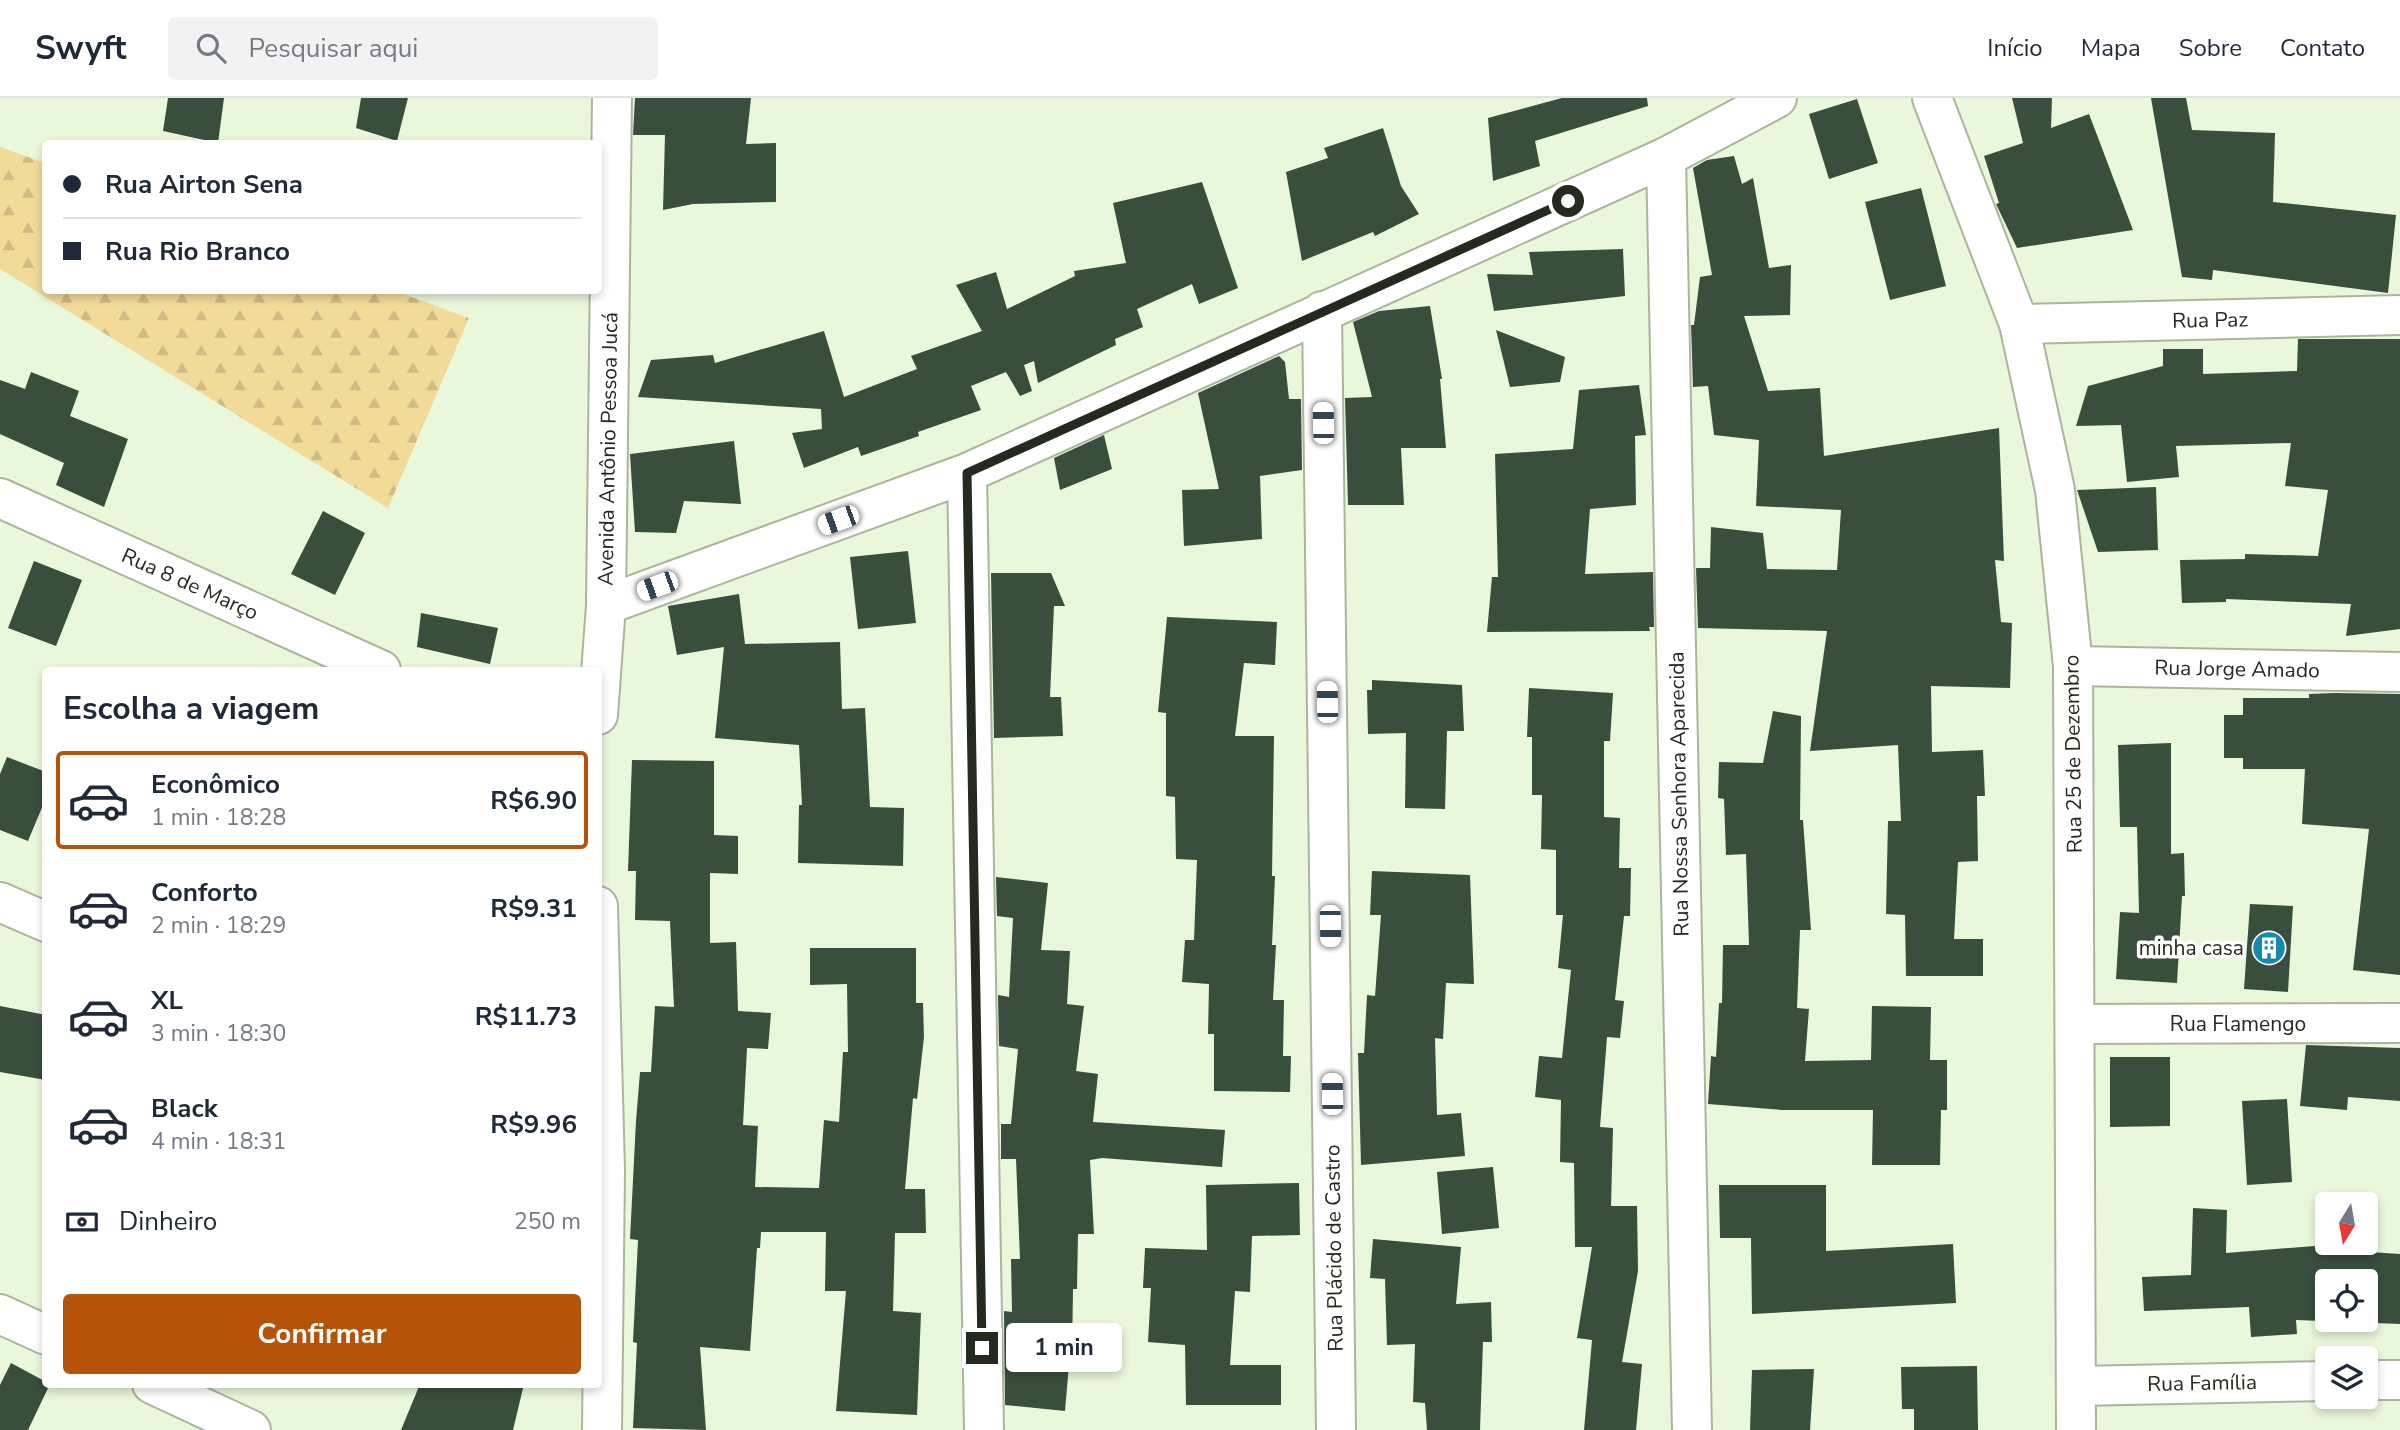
<!DOCTYPE html>
<html lang="pt">
<head>
<meta charset="utf-8">
<style>
  :root { --surface:#fff; --page:#f2f2f3; --text:#1f2937; --muted:#747a83; --line:#e0e1e3; --accent:#b45309 }
  body { margin:0; font-family:"Nunito Sans",sans-serif; background:var(--page); color:var(--text); height:100vh; display:flex; flex-direction:column; font-size:26px; white-space:nowrap }
  * { box-sizing:border-box; margin:0 }
  p { font-size:23px; color:var(--muted) }
  .icon { flex:none; width:38px; height:38px; fill:none; stroke:currentColor; stroke-width:2; stroke-linecap:round; stroke-linejoin:round }
  .map { position:relative; flex:1; overflow:hidden }
  .side { position:absolute; left:42px; top:569px; width:560px; height:721px; display:flex; flex-direction:column; background:var(--surface); border-radius:7px; box-shadow:0 4px 10px #0003 }
  .side>* { flex:none }
  .hud { position:absolute; left:42px; top:42px; width:560px; height:154px; border-radius:7px; box-shadow:0 4px 10px #0003; display:grid; align-content:center; height:154px; padding:0 21px; background:var(--surface) }
  .needle { width:46px; rotate:191deg }
  .tools { position:absolute; left:2315px; top:1094px; display:grid; gap:14px }
  .tools a { display:grid; place-items:center; width:63px; height:63px; border-radius:7px; background:var(--surface); box-shadow:0 4px 10px #0003; font-size:35px }
  .end { position:absolute; width:32px; height:32px; margin:-16px; border:9px solid #252a1f; background:#fff; box-shadow:0 0 0 4px #fff }
  .from { border-radius:50% }
  .bubble { position:absolute; height:49px; border-radius:7px; background:var(--surface); box-shadow:0 4px 10px #0003; font-size:23px; font-weight:700; line-height:49px; text-align:center }
  .car { position:absolute; width:21px; height:42px; margin:-21px -10px; border-radius:9px; box-shadow:0 0 5px 2px #0007; background:linear-gradient(#fff 24%,#345 0 40%,#fff 0 76%,#345 0 86%,#fff 0) }
  .hud b { display:flex; align-items:center; gap:24px; height:66px; font-size:26px }
  .hud b+b { border-top:2px solid var(--line) }
  .hud i { width:18px; height:18px; background:var(--text) }
  ul { padding:0; list-style:none }
  li { display:flex; align-items:center; gap:21px; height:98px; margin:0 14px 10px; padding:0 7px; border:4px solid transparent; border-radius:7px }
  li div { flex:1 }
  li b { display:block; font-size:26px }
  li em { font-style:normal; font-weight:700 }
  li.current { border-color:var(--accent) }
  li>.icon { width:63px; height:63px; stroke-width:1.5 }
  h2 { padding:0 21px; font-size:32px; line-height:84px }
  .pay { display:flex; align-items:center; gap:18px; height:77px; padding:0 21px; font-size:26px }
  .pay p { margin-inline-start:auto }
  .primary-button { display:flex; gap:14px; margin-top:auto; padding:14px 21px }
  .primary-button a { flex:1; height:80px; border-radius:7px; background:var(--accent); color:#fff; font-size:28px; font-weight:700; line-height:80px; text-align:center }
  header { display:flex; align-items:center; gap:42px; box-sizing:border-box; height:98px; padding:0 35px; background:var(--surface); border-bottom:2px solid var(--line) }
  header strong { font-size:33px }
  nav { display:flex; gap:38px; margin-inline-start:auto; font-size:24px }
  .search { width:490px; height:63px; background:var(--page); display:flex; align-items:center; gap:18px; box-sizing:border-box; padding:0 24px; border-radius:7px; color:var(--muted); font-size:26px }
  .map>svg:first-child { display:block }
</style>
</head>
<body>
<header>
<strong>Swyft</strong>
<div class="search"><svg class="icon" aria-label="search" viewBox="0 0 24 24"><circle cx="10" cy="10" r="6"/><path d="M15 15l6 6"/></svg>Pesquisar aqui</div>
<nav><a>Início</a><a>Mapa</a><a>Sobre</a><a>Contato</a></nav>
</header>
<div class="map">
<svg width="2400" height="1332" viewBox="0 0 2400 1332">
  <defs>
    <pattern id="forest-firs" width="22" height="20" patternUnits="userSpaceOnUse" patternTransform="scale(1.75)"><rect width="22" height="20" fill="#f2da99"/><path d="M5 1l3.5 6h-7zM16 11l3.5 6h-7z" fill="#cfbb83"/></pattern>
  </defs>
  <rect width="100%" height="100%" fill="#e9f7db"/>
  <path fill="url(#forest-firs)" d="M 0,49 L 45,65 L 46,192 L 395,193 L 469,220 L 388,410 L 0,171 Z"/>
  <path fill="#394e3c" fill-rule="evenodd" d="M 168,0 L 224,0 L 218,45 L 163,33 Z
    M 361,0 L 408,0 L 397,43 L 356,30 Z
    M 635,0 L 751,0 L 746,46 L 776,45 L 776,104 L 693,106 L 663,112 L 665,37 L 633,37 Z
    M 1562,0 L 1647,0 L 1648,8 L 1535,43 L 1540,68 L 1493,83 L 1488,20 Z
    M 2012,0 L 2052,0 L 2051,30 L 2089,16 L 2133,132 L 2017,150 L 1996,106 L 1999,105 L 1984,58 L 2023,45 Z
    M 2151,0 L 2186,0 L 2192,32 L 2275,35 L 2273,104 L 2396,117 L 2388,195 L 2213,172 L 2212,182 L 2182,179 Z
    M 1857,1 L 1878,65 L 1829,81 L 1809,16 Z
    M 1383,30 L 1401,88 L 1419,116 L 1375,138 L 1373,134 L 1302,163 L 1286,74 L 1328,60 L 1324,50 Z
    M 1734,58 L 1742,86 L 1753,80 L 1769,170 L 1791,167 L 1790,217 L 1744,218 L 1768,293 L 1820,290 L 1824,358 L 1999,330 L 2004,463 L 1995,462 L 2001,524 L 2012,525 L 2010,590 L 1931,588 L 1932,654 L 1983,652 L 1985,698 L 1977,698 L 1978,763 L 1958,764 L 1954,841 L 1983,841 L 1983,878 L 1906,878 L 1905,817 L 1886,816 L 1888,723 L 1901,723 L 1898,647 L 1810,653 L 1827,533 L 1698,530 L 1696,470 L 1710,470 L 1711,429 L 1763,435 L 1767,471 L 1837,472 L 1841,412 L 1756,408 L 1759,342 L 1714,337 L 1708,288 L 1693,289 L 1691,227 L 1694,227 L 1700,179 L 1712,177 L 1693,70 L 1707,62 Z
    M 1202,84 L 1238,190 L 1199,206 L 1192,186 L 1137,211 L 1143,229 L 1115,241 L 1116,247 L 1038,285 L 1034,263 L 1024,267 L 1032,293 L 1020,298 L 1006,274 L 971,288 L 981,312 L 918,334 L 919,338 L 861,358 L 858,349 L 804,370 L 792,335 L 822,331 L 821,311 L 638,299 L 651,262 L 713,257 L 715,265 L 824,233 L 844,299 L 917,271 L 911,258 L 982,233 L 956,187 L 996,174 L 1007,211 L 1075,178 L 1074,173 L 1126,165 L 1113,105 Z
    M 1921,90 L 1946,188 L 1890,202 L 1865,104 Z
    M 1623,151 L 1625,198 L 1494,213 L 1487,176 L 1533,177 L 1529,154 Z
    M 1430,208 L 1442,281 L 1440,281 L 1446,350 L 1401,350 L 1404,407 L 1348,407 L 1345,300 L 1372,299 L 1353,224 L 1379,213 Z
    M 1496,232 L 1565,259 L 1560,284 L 1510,289 Z
    M 2298,241 L 2400,241 L 2400,531 L 2346,538 L 2351,506 L 2226,501 L 2226,504 L 2182,505 L 2180,462 L 2245,461 L 2245,456 L 2318,458 L 2328,392 L 2285,388 L 2291,345 L 2176,348 L 2179,379 L 2127,384 L 2121,327 L 2076,328 L 2088,288 L 2163,268 L 2163,251 L 2203,251 L 2203,276 L 2297,273 Z
    M 1279,258 L 1285,264 L 1289,301 L 1301,301 L 1302,372 L 1260,378 L 1262,441 L 1184,448 L 1182,392 L 1219,391 L 1198,295 Z
    M 31,274 L 79,293 L 70,318 L 128,341 L 104,409 L 56,387 L 64,365 L 0,336 L 0,282 L 25,291 Z
    M 1639,287 L 1646,337 L 1635,338 L 1636,407 L 1590,411 L 1585,476 L 1653,474 L 1654,529 L 1649,529 L 1650,533 L 1487,534 L 1492,479 L 1498,479 L 1495,356 L 1573,351 L 1579,292 Z
    M 1104,337 L 1112,371 L 1060,392 L 1054,360 Z
    M 734,343 L 741,406 L 684,403 L 676,435 L 635,434 L 630,356 Z
    M 2156,389 L 2158,452 L 2098,454 L 2077,392 Z
    M 323,413 L 365,435 L 335,497 L 291,476 Z
    M 908,453 L 916,525 L 858,531 L 850,459 Z
    M 34,463 L 82,482 L 56,548 L 8,530 Z
    M 991,475 L 1051,475 L 1065,508 L 1054,508 L 1050,599 L 1061,599 L 1063,638 L 994,640 Z
    M 739,496 L 745,546 L 840,544 L 842,611 L 865,610 L 870,709 L 904,710 L 903,768 L 798,765 L 799,707 L 802,707 L 799,647 L 715,640 L 724,549 L 677,557 L 668,508 Z
    M 421,515 L 498,530 L 490,566 L 417,549 Z
    M 1167,519 L 1277,524 L 1275,567 L 1244,565 L 1235,638 L 1274,638 L 1272,778 L 1275,778 L 1272,847 L 1276,847 L 1273,902 L 1284,902 L 1283,958 L 1291,958 L 1290,994 L 1214,993 L 1214,936 L 1208,936 L 1209,886 L 1182,884 L 1185,842 L 1194,842 L 1197,762 L 1176,761 L 1175,699 L 1166,698 L 1166,615 L 1158,614 Z
    M 1372,582 L 1462,587 L 1464,633 L 1447,633 L 1445,711 L 1405,710 L 1406,635 L 1368,636 L 1367,592 L 1372,592 Z
    M 1529,590 L 1613,595 L 1610,643 L 1604,643 L 1604,719 L 1620,720 L 1619,770 L 1631,770 L 1630,818 L 1624,818 L 1615,902 L 1624,903 L 1620,940 L 1607,939 L 1600,1029 L 1613,1030 L 1611,1108 L 1637,1108 L 1638,1173 L 1622,1264 L 1642,1266 L 1636,1332 L 1584,1332 L 1592,1242 L 1577,1240 L 1592,1149 L 1575,1149 L 1574,1065 L 1560,1064 L 1561,1002 L 1535,999 L 1539,958 L 1562,960 L 1571,872 L 1558,870 L 1563,817 L 1556,817 L 1556,752 L 1541,751 L 1542,697 L 1532,697 L 1532,639 L 1527,639 Z
    M 2334,595 L 2400,596 L 2400,877 L 2353,872 L 2369,731 L 2302,726 L 2305,671 L 2243,671 L 2243,660 L 2224,660 L 2224,617 L 2243,617 L 2243,600 L 2309,600 L 2309,596 Z
    M 1773,613 L 1801,618 L 1800,722 L 1803,722 L 1811,832 L 1800,832 L 1797,910 L 1809,911 L 1805,963 L 1871,962 L 1872,908 L 1931,909 L 1930,962 L 1947,962 L 1947,1012 L 1941,1012 L 1940,1067 L 1872,1067 L 1873,1012 L 1782,1012 L 1708,1006 L 1711,958 L 1716,959 L 1719,905 L 1722,905 L 1723,847 L 1749,847 L 1746,756 L 1726,757 L 1724,701 L 1718,700 L 1719,664 L 1763,665 Z
    M 2171,645 L 2171,756 L 2184,755 L 2185,798 L 2182,798 L 2177,885 L 2116,881 L 2120,814 L 2139,815 L 2137,729 L 2120,729 L 2118,647 Z
    M 7,659 L 46,674 L 46,700 L 28,743 L 0,732 L 0,676 Z
    M 632,662 L 714,663 L 714,737 L 738,738 L 738,776 L 710,775 L 710,845 L 736,844 L 738,913 L 771,915 L 768,951 L 747,950 L 743,1027 L 758,1028 L 755,1089 L 819,1090 L 824,1022 L 839,1024 L 843,954 L 848,954 L 847,886 L 810,887 L 810,850 L 916,850 L 916,905 L 923,905 L 924,939 L 917,1001 L 913,1000 L 905,1091 L 925,1091 L 926,1135 L 895,1135 L 893,1213 L 921,1215 L 917,1317 L 836,1313 L 846,1193 L 825,1193 L 826,1134 L 761,1134 L 760,1150 L 757,1150 L 750,1253 L 700,1249 L 706,1332 L 633,1330 L 637,1245 L 633,1244 L 638,1142 L 630,1141 L 636,1023 L 640,974 L 651,974 L 655,908 L 674,909 L 670,823 L 635,822 L 636,773 L 628,773 Z
    M 1372,773 L 1470,777 L 1474,886 L 1446,885 L 1443,941 L 1435,940 L 1437,1017 L 1461,1015 L 1465,1058 L 1361,1067 L 1358,955 L 1364,955 L 1367,897 L 1375,898 L 1381,817 L 1370,817 Z
    M 996,779 L 1048,785 L 1041,852 L 1070,853 L 1067,906 L 1084,908 L 1076,973 L 1098,976 L 1093,1024 L 1225,1032 L 1222,1069 L 1102,1060 L 1090,1062 L 1094,1136 L 1078,1136 L 1077,1191 L 1073,1191 L 1072,1255 L 1070,1255 L 1065,1313 L 1005,1307 L 1004,1213 L 1012,1214 L 1011,1161 L 1020,1161 L 1016,1061 L 1001,1061 L 1001,1026 L 1011,1026 L 1018,951 L 999,948 L 998,897 L 1009,899 L 1013,820 L 997,818 Z
    M 2250,806 L 2293,808 L 2288,894 L 2244,891 Z
    M 0,908 L 46,917 L 46,982 L 0,974 Z
    M 2306,947 L 2400,950 L 2400,1003 L 2348,999 L 2347,1012 L 2300,1008 Z
    M 2110,959 L 2170,959 L 2170,1028 L 2110,1029 Z
    M 2287,1001 L 2292,1084 L 2247,1087 L 2242,1003 Z
    M 1493,1069 L 1499,1130 L 1442,1136 L 1437,1074 Z
    M 1299,1085 L 1300,1137 L 1252,1138 L 1250,1194 L 1235,1193 L 1230,1267 L 1281,1267 L 1281,1307 L 1186,1307 L 1185,1247 L 1148,1244 L 1151,1190 L 1143,1190 L 1145,1150 L 1207,1152 L 1206,1087 Z
    M 1719,1087 L 1826,1087 L 1826,1153 L 1953,1146 L 1956,1205 L 1752,1216 L 1751,1140 L 1720,1140 Z
    M 2193,1110 L 2227,1112 L 2226,1155 L 2315,1148 L 2315,1144 L 2354,1144 L 2354,1153 L 2400,1156 L 2400,1226 L 2296,1222 L 2297,1236 L 2251,1239 L 2249,1209 L 2144,1213 L 2142,1179 L 2191,1177 ZM 2328,1183 L 2366,1183 L 2366,1222 L 2328,1222 Z
    M 1373,1141 L 1461,1149 L 1456,1206 L 1491,1204 L 1492,1244 L 1483,1244 L 1480,1332 L 1427,1332 L 1425,1305 L 1413,1304 L 1415,1246 L 1387,1247 L 1385,1181 L 1370,1180 Z
    M 11,1265 L 50,1286 L 28,1332 L 0,1332 L 0,1287 Z
    M 1977,1268 L 1978,1332 L 1914,1332 L 1914,1311 L 1902,1311 L 1901,1269 Z
    M 1814,1271 L 1810,1332 L 1750,1332 L 1752,1272 Z
    M 420,1286 L 524,1286 L 513,1332 L 401,1332 Z"/>
  <g fill="none" stroke-linecap="round" stroke-linejoin="round">
    <g stroke="#a9b69c" stroke-width="42">
      <path id="minor" d="M 1666,59 L 1692,1332
        M 1322,213 L 1336,1332
        M 2019,226 L 2400,217
        M 967,375 L 984,1332
        M 0,400 L 381,572
        M 606,507 L 967,375 L 1666,59 L 1777,0
        M 2073,568 L 2400,574
        M 0,804 L 46,824
        M 2077,926 L 2400,925
        M 2366,1282 L 2400,1282
        M 2076,1288 L 2328,1283"/>
    </g>
    <g stroke="#a9b69c" stroke-width="42">
      <path id="tertiary" d="M 1932,0 L 2019,226 L 2055,392 L 2073,568 L 2076,1332
        M 598,617 L 606,507 L 612,0
        M 598,808 L 605,1073 L 602,1332
        M 0,1216 L 46,1237
        M 152,1286 L 251,1332"/>
    </g>
    <use href="#minor" stroke="#fff" stroke-width="38"/>
    <use href="#tertiary" stroke="#fff" stroke-width="38"/>
  </g>
  <g fill="none" stroke-linecap="round" stroke-linejoin="round">
    <path stroke="#252a1f" stroke-width="9" d="M 982,1250 L 967,375 L 1568,103"/>
  </g>
  <defs>
    <g id="building-disc" transform="scale(1.75)"><circle r="9.5" fill="#1589ae" stroke="#fff"/><path d="M-4-6H4V6H1V3H-1V6H-4ZM-2.5-4.3h1.7v1.8h-1.7ZM.8-4.3h1.7v1.8H.8ZM-2.5-1h1.7V.8h-1.7ZM.8-1h1.7V.8H.8Z" fill="#fff"/></g>
  </defs>
  <g fill-rule="evenodd">
    <use href="#building-disc" x="2269" y="850"/>
  </g>
  <g text-anchor="middle" stroke-width="7" stroke-linejoin="round" paint-order="stroke">
    <g font-size="21" fill="#252a1f" stroke="#fff">
      <text transform="translate(2210 222) rotate(-1)" y="7">Rua Paz</text>
      <text transform="translate(608 351) rotate(-89)" y="7">Avenida Antônio Pessoa Jucá</text>
      <text transform="translate(190 486) rotate(24)" y="7">Rua 8 de Março</text>
      <text transform="translate(2237 571) rotate(1)" y="7">Rua Jorge Amado</text>
      <text transform="translate(2073 656) rotate(-91)" y="7">Rua 25 de Dezembro</text>
      <text transform="translate(1679 696) rotate(-91)" y="7">Rua Nossa Senhora Aparecida</text>
      <text x="2238" y="933">Rua Flamengo</text>
      <text transform="translate(1334 1150) rotate(-91)" y="7">Rua Plácido de Castro</text>
      <text transform="translate(2202 1285) rotate(-1)" y="7">Rua Família</text>
    </g>
    <g font-size="21" fill="#252a1f" stroke="#fff" text-anchor="end">
      <text x="2244" y="857">minha casa</text>
    </g>
  </g>
</svg>
<div class="tools">
<a><svg class="needle" viewBox="-14 -14 28 28"><path d="M0-13l5 13h-10z" fill="#e53935"/><path d="M0 13l5-13h-10z" fill="#747a83"/></svg></a>
<a><svg class="icon" aria-label="locate" viewBox="0 0 24 24"><circle cx="12" cy="12" r="6"/><path d="M12 2v4M12 18v4M2 12h4M18 12h4"/></svg></a>
<a><svg class="icon" aria-label="layers" viewBox="0 0 24 24"><path d="M12 4l9 5-9 5-9-5zM3 14l9 5 9-5"/></svg></a>
</div>
<i class="end from" style="left:1568px;top:103px"></i>
<i class="end" style="left:982px;top:1250px"></i>
<div class="bubble" style="left:1006px;top:1225px;width:116px">1 min</div>
<i class="car" style="left:1323px;top:325px;rotate:359deg"></i>
<i class="car" style="left:838px;top:422px;rotate:250deg"></i>
<i class="car" style="left:657px;top:488px;rotate:250deg"></i>
<i class="car" style="left:1327px;top:604px;rotate:359deg"></i>
<i class="car" style="left:1330px;top:828px;rotate:179deg"></i>
<i class="car" style="left:1332px;top:996px;rotate:359deg"></i>
<div class="hud">
<b><i class="from"></i>Rua Airton Sena</b>
<b><i></i>Rua Rio Branco</b>
</div>
<section class="side">
<h2>Escolha a viagem</h2>
<ul>
<li class="current"><svg class="icon" aria-label="car" viewBox="0 0 24 24"><path d="M5 17H2v-5l4-1 3-4h7l3 4 3 1v5h-3M9 17h6M6 11h13"/><circle cx="7" cy="17" r="2"/><circle cx="17" cy="17" r="2"/></svg><div><b>Econômico</b><p>1 min · 18:28</p></div><em>R$6.90</em></li>
<li><svg class="icon" aria-label="car" viewBox="0 0 24 24"><path d="M5 17H2v-5l4-1 3-4h7l3 4 3 1v5h-3M9 17h6M6 11h13"/><circle cx="7" cy="17" r="2"/><circle cx="17" cy="17" r="2"/></svg><div><b>Conforto</b><p>2 min · 18:29</p></div><em>R$9.31</em></li>
<li><svg class="icon" aria-label="car" viewBox="0 0 24 24"><path d="M5 17H2v-5l4-1 3-4h7l3 4 3 1v5h-3M9 17h6M6 11h13"/><circle cx="7" cy="17" r="2"/><circle cx="17" cy="17" r="2"/></svg><div><b>XL</b><p>3 min · 18:30</p></div><em>R$11.73</em></li>
<li><svg class="icon" aria-label="car" viewBox="0 0 24 24"><path d="M5 17H2v-5l4-1 3-4h7l3 4 3 1v5h-3M9 17h6M6 11h13"/><circle cx="7" cy="17" r="2"/><circle cx="17" cy="17" r="2"/></svg><div><b>Black</b><p>4 min · 18:31</p></div><em>R$9.96</em></li>
</ul>
<div class="pay"><svg class="icon" aria-label="cash" viewBox="0 0 24 24"><path d="M3 7h18v10H3z"/><circle cx="12" cy="12" r="2"/></svg>Dinheiro<p>250 m</p></div>
<div class="primary-button"><a>Confirmar</a></div>
</section>
</div>
</body>
</html>
